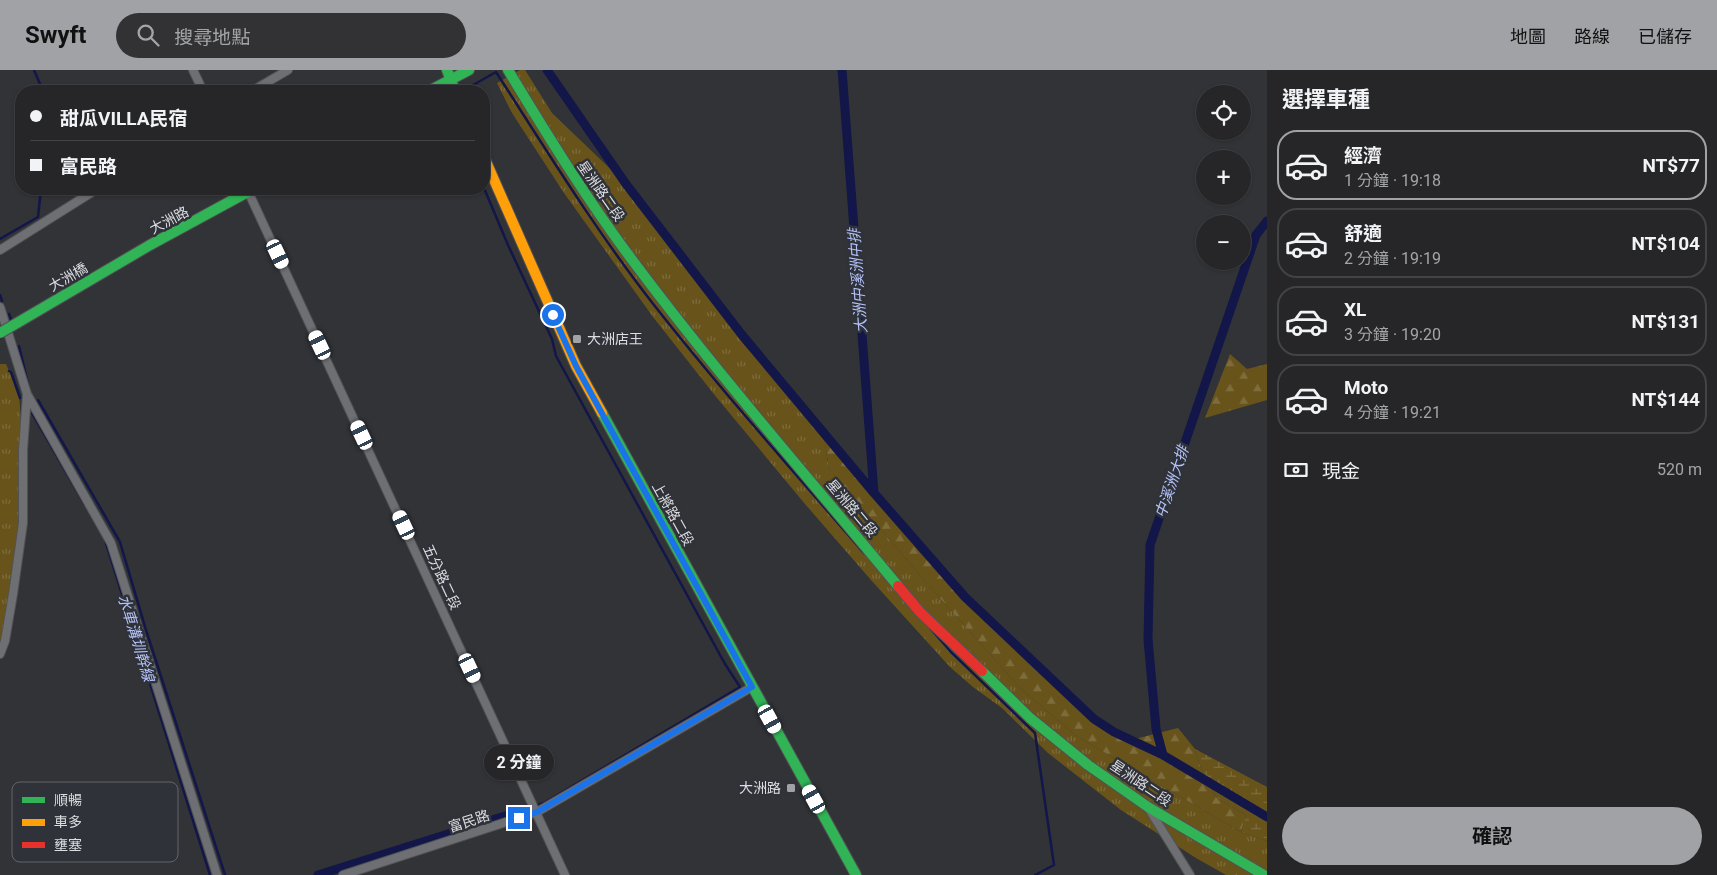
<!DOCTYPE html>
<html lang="zh-TW">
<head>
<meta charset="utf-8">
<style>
  :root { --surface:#262629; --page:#323235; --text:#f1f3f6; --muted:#a4a5a8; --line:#424346; --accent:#a0a2a6 }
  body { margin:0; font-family:Roboto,"Noto Sans TC",sans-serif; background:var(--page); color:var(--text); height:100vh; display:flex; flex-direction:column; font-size:19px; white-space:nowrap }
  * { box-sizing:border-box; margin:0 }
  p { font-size:16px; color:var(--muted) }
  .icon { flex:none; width:28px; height:28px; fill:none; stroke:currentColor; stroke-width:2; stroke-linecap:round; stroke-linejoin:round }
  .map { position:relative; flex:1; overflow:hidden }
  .sheet { display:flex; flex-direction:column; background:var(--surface); width:450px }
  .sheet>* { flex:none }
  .guide { position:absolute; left:15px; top:15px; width:475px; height:110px; border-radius:20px; box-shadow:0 1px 4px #0004,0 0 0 1px var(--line); display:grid; align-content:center; height:110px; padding:0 15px; background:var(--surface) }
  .fabs { position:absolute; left:1196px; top:15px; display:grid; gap:10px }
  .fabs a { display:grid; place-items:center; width:55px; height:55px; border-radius:50%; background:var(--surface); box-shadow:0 1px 4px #0004,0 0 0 1px var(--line); font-size:25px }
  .end { position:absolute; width:22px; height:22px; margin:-11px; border:6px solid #1a73e8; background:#fff; box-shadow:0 0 0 2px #fff }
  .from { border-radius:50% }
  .bubble { position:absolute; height:35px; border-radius:18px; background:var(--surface); box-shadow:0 1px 4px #0004,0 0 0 1px var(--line); font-size:16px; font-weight:700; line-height:35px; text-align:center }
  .car { position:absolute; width:15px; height:30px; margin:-15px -8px; border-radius:6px; box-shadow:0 0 4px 1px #0007; background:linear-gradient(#fff 24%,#345 0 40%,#fff 0 76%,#345 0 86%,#fff 0) }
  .guide b { display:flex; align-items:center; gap:18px; height:48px; font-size:19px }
  .guide b+b { border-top:1px solid var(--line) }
  .guide i { width:12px; height:12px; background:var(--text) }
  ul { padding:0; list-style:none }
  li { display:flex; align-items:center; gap:15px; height:70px; margin:0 10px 8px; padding:0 5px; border:2px solid var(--line); border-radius:20px }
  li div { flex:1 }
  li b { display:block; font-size:19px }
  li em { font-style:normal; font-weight:700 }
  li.on { border-color:var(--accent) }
  li>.icon { width:45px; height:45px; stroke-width:1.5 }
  h2 { padding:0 15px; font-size:22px; line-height:60px }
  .pay { display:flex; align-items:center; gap:12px; height:55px; padding:0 15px; font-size:19px }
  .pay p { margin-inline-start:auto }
  .button { display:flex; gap:10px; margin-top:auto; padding:10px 15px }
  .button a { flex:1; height:58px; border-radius:30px; background:var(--accent); color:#111; font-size:20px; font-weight:700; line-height:58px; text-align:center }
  header { display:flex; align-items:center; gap:30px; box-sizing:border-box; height:70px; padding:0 25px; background:var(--accent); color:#111 }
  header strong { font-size:24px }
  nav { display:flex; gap:28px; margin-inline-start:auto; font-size:18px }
  .search { width:350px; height:45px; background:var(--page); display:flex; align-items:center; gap:12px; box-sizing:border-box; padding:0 18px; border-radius:28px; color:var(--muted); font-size:19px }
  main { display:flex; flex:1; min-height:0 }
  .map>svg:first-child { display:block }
</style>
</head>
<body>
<header>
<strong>Swyft</strong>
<div class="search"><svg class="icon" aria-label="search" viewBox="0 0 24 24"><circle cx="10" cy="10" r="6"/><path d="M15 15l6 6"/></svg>搜尋地點</div>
<nav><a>地圖</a><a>路線</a><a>已儲存</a></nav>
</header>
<main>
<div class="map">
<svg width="1267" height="805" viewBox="0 0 1267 805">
  <defs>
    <pattern id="grass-tufts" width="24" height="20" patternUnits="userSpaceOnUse" patternTransform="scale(1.25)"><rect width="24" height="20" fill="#68541b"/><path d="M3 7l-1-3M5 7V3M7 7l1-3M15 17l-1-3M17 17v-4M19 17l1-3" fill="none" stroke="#7d6c3c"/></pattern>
    <pattern id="forest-firs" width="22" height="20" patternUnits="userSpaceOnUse" patternTransform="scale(1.25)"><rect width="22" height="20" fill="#68541b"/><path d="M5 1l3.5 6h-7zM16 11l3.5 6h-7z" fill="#7d6c3c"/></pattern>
    <pattern id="wetland-marsh" width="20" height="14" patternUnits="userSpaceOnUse" patternTransform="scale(1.25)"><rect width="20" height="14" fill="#68541b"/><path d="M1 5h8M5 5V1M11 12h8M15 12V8" fill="none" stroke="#7d6c3c"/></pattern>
  </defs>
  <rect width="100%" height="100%" fill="#323337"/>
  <path fill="url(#grass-tufts)" d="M 520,0 L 525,0 L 552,43 L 626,114 L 742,265 L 823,361 L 829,399 L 930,517 L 1022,620 L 1078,667 L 1241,762 L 1267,771 L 1267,805 L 1226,805 L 1196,788 L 1121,740 L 1048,683 L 1002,638 L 973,617 L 950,597 L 871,510 L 805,434 L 717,328 L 653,247 L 564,123 L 512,43 L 497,13 Z
    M 0,294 L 6,294 L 19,324 L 23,380 L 23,453 L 0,584 Z"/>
  <path fill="url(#forest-firs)" d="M 1230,284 L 1247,299 L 1267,294 L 1267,330 L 1205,348 Z
    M 823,361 L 874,423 L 965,527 L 1094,649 L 1116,666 L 1135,669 L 1178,658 L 1195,679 L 1202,702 L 1217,728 L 1246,745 L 1241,762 L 1078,667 L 1022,620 L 930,517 L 829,399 Z"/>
  <path fill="url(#wetland-marsh)" d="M 1195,679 L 1267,717 L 1267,771 L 1241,762 L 1246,745 L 1217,728 L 1202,702 Z"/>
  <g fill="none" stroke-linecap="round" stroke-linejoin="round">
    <path stroke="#131649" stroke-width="2.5" d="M 34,0 L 43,21
      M 466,19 L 496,2 C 547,81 596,161 654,235 C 721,320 793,401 864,483
      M 484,118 L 508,175 L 552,269 L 556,286 L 725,594 L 740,617 L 544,733 L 527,739
      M 0,169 L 38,147 L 41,119
      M 0,225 L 2,231
      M 9,244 L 12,252
      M 19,276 L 28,314
      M 9,301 L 11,302 L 20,328
      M 38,330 L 120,472 L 146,560 L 225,805
      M 32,343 L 85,435
      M 105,470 L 210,805
      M 931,559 L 951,582 L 1035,663 L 1054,795 L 1035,805"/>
    <path stroke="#131649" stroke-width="9" d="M 547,0 L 626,114 L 742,265 L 874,423 L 965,527 L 1094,649 L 1114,662 L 1163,685 L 1267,747
      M 842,0 L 874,423
      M 1163,685 L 1156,659 L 1148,569 L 1150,475 L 1256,165 L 1267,151
      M 318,805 L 527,739"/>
    <g stroke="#515255" stroke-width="10">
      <path id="street" d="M 193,0 L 203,21
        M 252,21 L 288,0
        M 247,119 L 565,805
        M 0,180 L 97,119
        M 0,237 L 27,324 L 111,473 L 217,805
        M 0,584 L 5,571 L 13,524 L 23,453 L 23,380 L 27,324
        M 1149,739 L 1190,805
        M 343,805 L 537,742 L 752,617"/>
    </g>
    <g stroke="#515255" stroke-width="12">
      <path id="fast" d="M 447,0 L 455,21
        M 508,0 C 549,68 591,136 639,199 C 721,308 811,411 898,516
        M 429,21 L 469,0
        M 150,175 L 253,119
        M 602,343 L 856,805
        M 982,601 L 1030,648 L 1088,695 L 1148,737 L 1264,805"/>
    </g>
    <g stroke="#515255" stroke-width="12">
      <path id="slow" d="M 484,87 L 576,296 L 602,343"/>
    </g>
    <g stroke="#515255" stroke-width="12">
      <path id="jam" d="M 898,516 L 920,542 L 982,601"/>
    </g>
    <use href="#street" stroke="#6e6f72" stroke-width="8"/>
    <use href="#fast" stroke="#30b455" stroke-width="10"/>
    <use href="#slow" stroke="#ff9f0a" stroke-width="10"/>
    <use href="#jam" stroke="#e5322d" stroke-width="10"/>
    <g stroke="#515255" stroke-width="12" stroke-linecap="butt">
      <path id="fast-bridge" d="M 0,263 L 150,175"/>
    </g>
    <use href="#fast-bridge" stroke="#30b455" stroke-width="10"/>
  </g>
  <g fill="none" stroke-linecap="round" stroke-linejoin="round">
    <path stroke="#1a73e8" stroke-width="6" d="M 519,748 L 537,742 L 752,617 L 576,296 L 553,245"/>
  </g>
  <g fill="#a0a2a6" stroke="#303239" stroke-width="2">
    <rect x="572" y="264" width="10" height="10" rx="2.5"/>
    <rect x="786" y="713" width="10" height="10" rx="2.5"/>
  </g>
  <g text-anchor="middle" stroke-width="5" stroke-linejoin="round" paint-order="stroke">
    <g font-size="14" fill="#dbdde1" stroke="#303239">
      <text transform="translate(601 121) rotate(55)" y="5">星洲路二段</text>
      <text transform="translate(169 150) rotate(-28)" y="5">大洲路</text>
      <text transform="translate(68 207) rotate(-30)" y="5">大洲橋</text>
      <text transform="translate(852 438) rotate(50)" y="5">星洲路二段</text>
      <text transform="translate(673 444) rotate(61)" y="5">上將路二段</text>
      <text transform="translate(442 507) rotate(65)" y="5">五分路二段</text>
      <text transform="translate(1141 713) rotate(34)" y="5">星洲路二段</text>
      <text transform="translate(469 751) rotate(-18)" y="5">富民路</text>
    </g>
    <g font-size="14" fill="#dbdde1" stroke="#303239" text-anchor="start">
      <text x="587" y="274">大洲店王</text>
      <text x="781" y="723" text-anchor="end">大洲路</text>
    </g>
    <g font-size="15" font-style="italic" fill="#b4c3fa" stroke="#303239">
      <text transform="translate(858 211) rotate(-94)" y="5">大洲中溪洲中排</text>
      <text transform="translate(1172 412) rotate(-71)" y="5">中溪洲大排</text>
      <text transform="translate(136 568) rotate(73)" y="5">水車溝圳幹線</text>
    </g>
  </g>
  <rect x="12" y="712" width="166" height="80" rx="8" fill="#303239" stroke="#63656b" stroke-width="1"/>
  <rect x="22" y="727" width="23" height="6" fill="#30b455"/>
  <rect x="22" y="749" width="23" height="7" fill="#ff9f0a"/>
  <rect x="22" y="772" width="23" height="6" fill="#e5322d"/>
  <g font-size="14" fill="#dbdde1">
    <text x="54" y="735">順暢</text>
    <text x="54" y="757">車多</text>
    <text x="54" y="780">壅塞</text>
  </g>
</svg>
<div class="fabs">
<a><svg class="icon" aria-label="locate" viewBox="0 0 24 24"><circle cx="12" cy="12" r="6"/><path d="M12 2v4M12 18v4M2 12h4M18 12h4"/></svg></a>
<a>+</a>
<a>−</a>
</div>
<i class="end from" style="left:553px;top:245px"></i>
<i class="end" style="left:519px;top:748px"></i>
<div class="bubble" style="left:484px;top:675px;width:70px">2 分鐘</div>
<i class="car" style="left:278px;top:184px;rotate:155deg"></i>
<i class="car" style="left:320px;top:275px;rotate:335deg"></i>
<i class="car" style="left:362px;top:365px;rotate:335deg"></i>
<i class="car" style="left:404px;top:455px;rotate:335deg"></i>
<i class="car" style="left:470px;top:598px;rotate:155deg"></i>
<i class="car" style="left:770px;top:649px;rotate:151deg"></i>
<i class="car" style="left:814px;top:729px;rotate:331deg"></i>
<div class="guide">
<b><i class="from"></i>甜瓜VILLA民宿</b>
<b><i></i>富民路</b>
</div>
</div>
<section class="sheet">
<h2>選擇車種</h2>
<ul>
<li class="on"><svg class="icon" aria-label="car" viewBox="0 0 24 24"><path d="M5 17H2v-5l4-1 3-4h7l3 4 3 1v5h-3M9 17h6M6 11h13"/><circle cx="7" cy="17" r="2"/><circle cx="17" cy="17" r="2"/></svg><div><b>經濟</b><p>1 分鐘 · 19:18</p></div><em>NT$77</em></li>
<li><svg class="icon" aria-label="car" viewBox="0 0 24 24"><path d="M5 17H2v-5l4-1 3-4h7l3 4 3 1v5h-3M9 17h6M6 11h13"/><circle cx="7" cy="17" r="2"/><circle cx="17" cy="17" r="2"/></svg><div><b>舒適</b><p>2 分鐘 · 19:19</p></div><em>NT$104</em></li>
<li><svg class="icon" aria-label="car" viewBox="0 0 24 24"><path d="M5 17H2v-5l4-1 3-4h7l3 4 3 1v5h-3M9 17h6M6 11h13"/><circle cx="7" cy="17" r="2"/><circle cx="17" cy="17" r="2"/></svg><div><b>XL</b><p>3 分鐘 · 19:20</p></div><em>NT$131</em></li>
<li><svg class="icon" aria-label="car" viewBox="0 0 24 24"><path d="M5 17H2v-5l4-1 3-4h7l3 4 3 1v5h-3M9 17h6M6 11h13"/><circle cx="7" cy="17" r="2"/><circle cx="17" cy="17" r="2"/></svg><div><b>Moto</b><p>4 分鐘 · 19:21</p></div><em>NT$144</em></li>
</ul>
<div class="pay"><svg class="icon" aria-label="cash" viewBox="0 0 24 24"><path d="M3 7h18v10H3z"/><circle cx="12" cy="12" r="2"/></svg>現金<p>520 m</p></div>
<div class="button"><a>確認</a></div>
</section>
</main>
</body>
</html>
